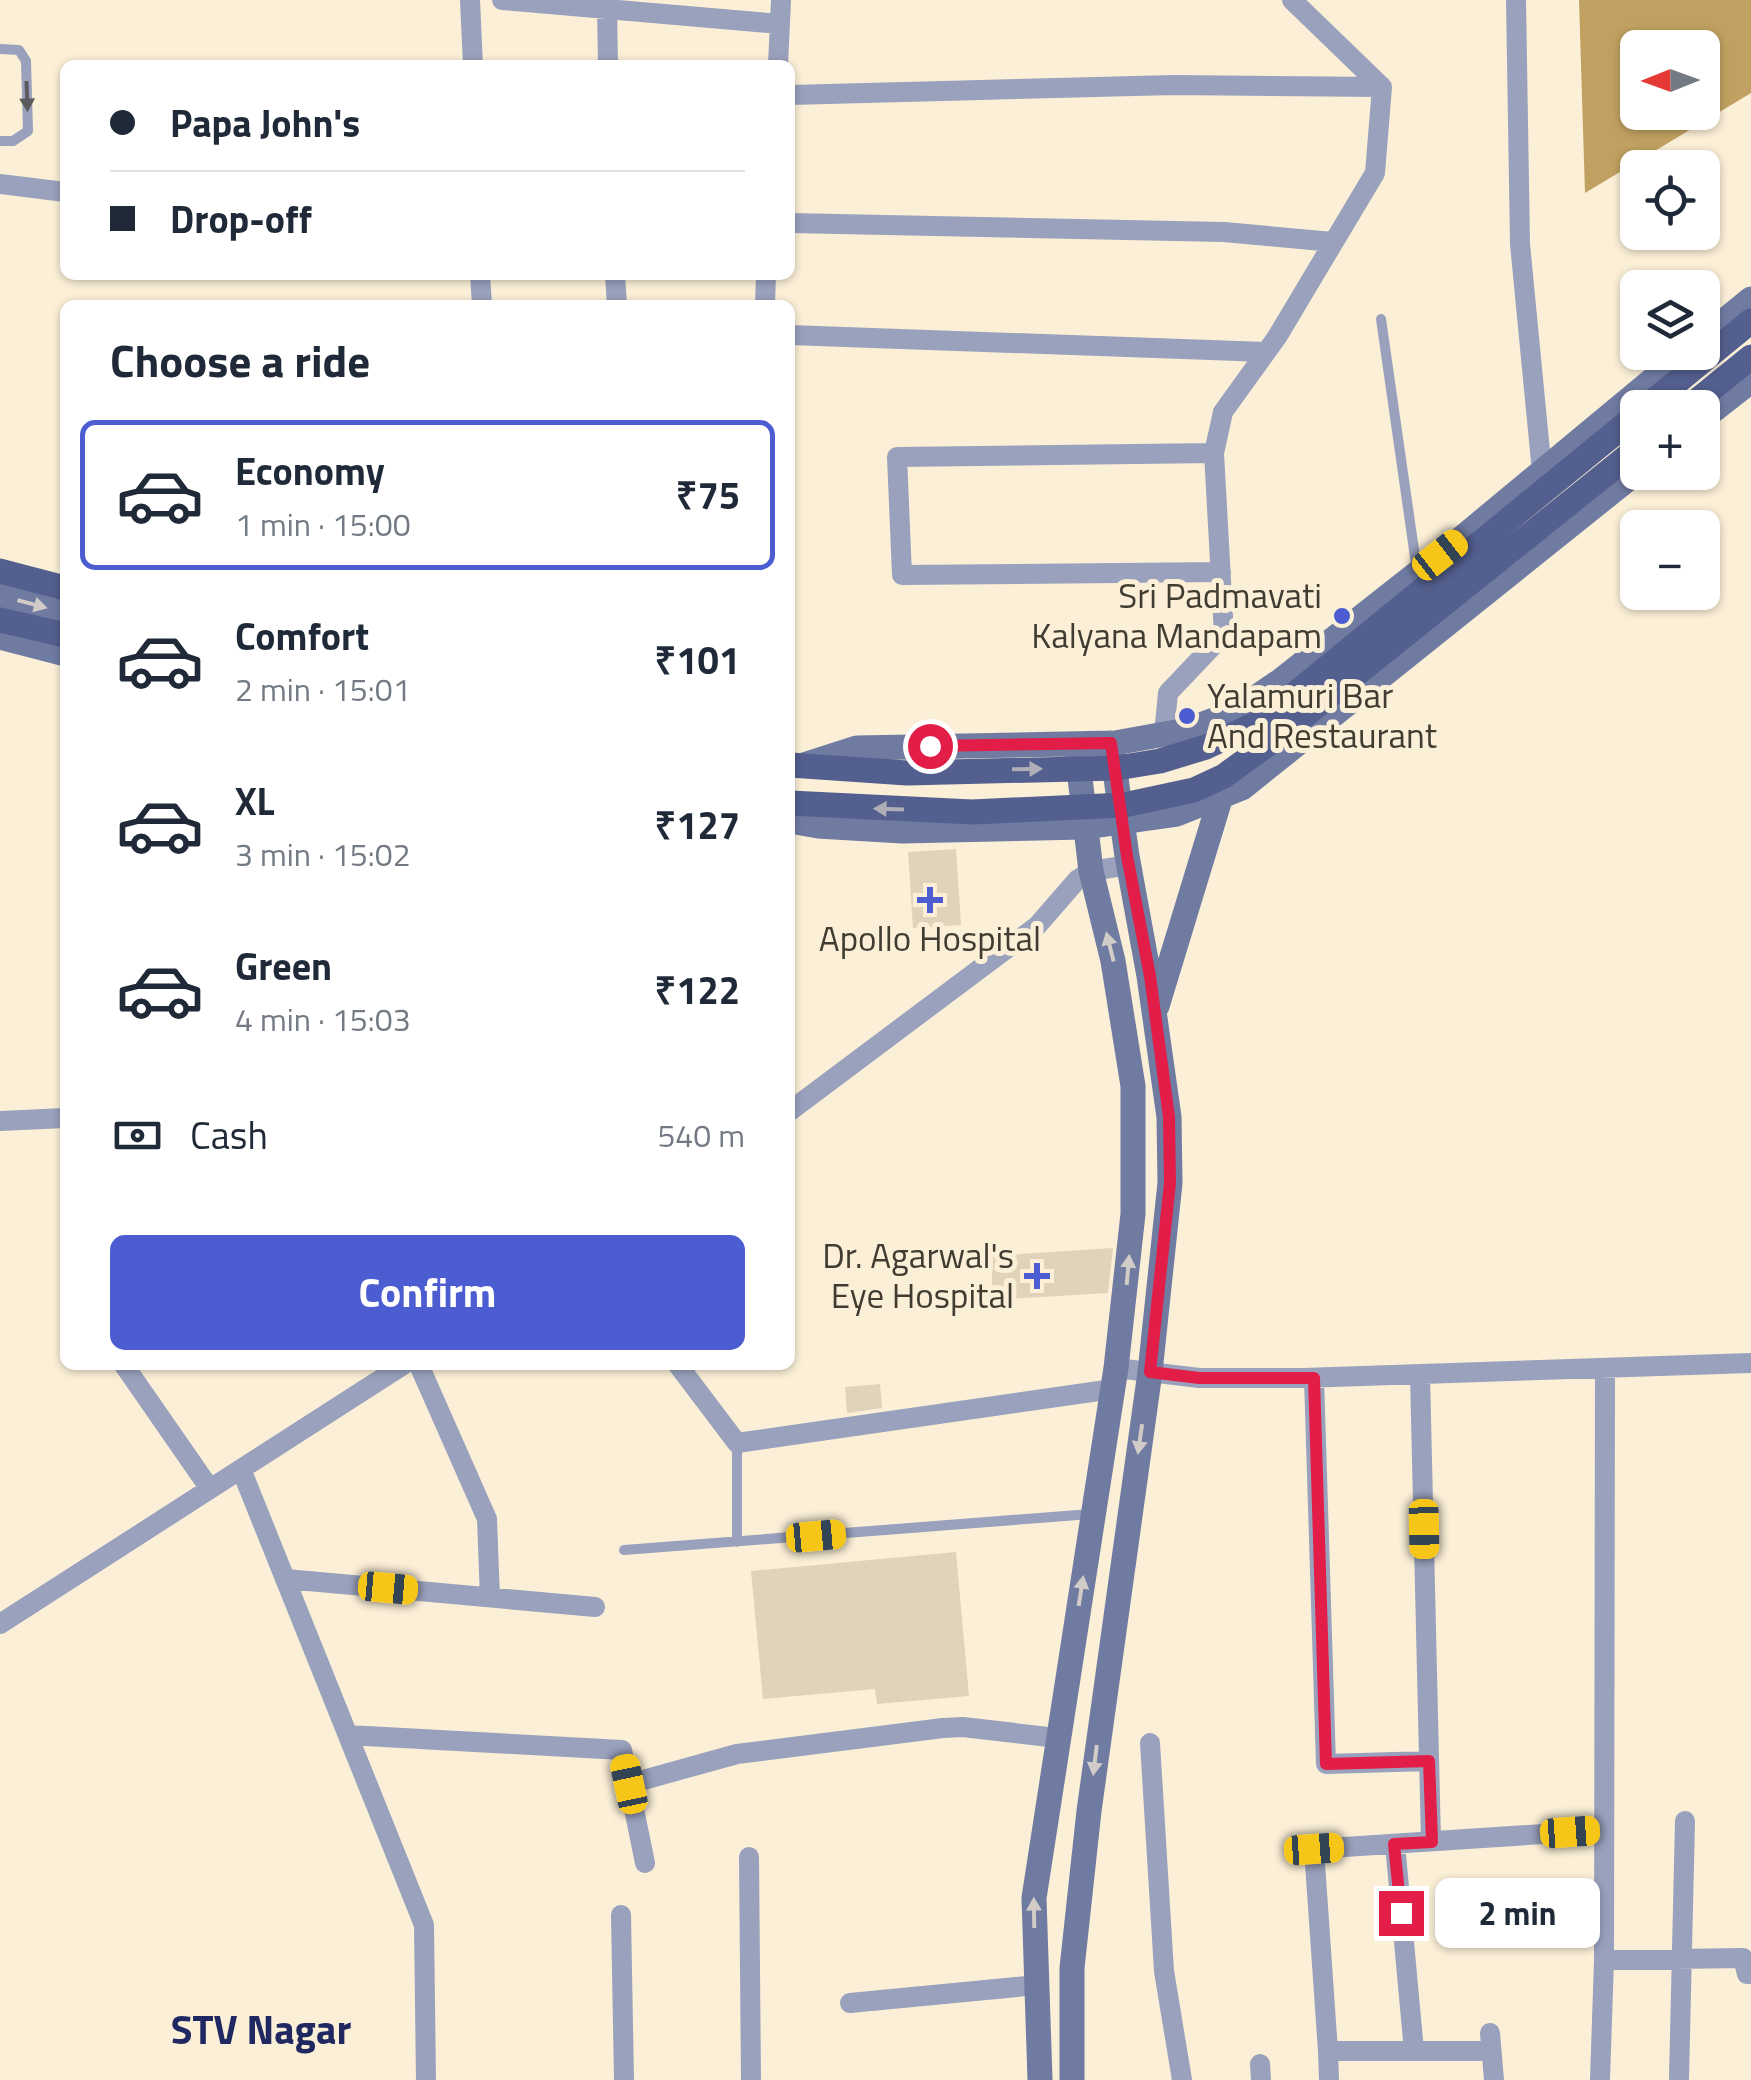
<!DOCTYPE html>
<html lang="en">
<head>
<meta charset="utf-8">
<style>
  :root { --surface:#fff; --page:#f2f2f3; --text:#1f2937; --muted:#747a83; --line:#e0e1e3; --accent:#4c5dd2 }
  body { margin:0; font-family:"Titillium Web",sans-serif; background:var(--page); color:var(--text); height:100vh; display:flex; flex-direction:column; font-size:38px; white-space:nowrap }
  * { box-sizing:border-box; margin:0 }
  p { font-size:32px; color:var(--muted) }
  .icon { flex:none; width:55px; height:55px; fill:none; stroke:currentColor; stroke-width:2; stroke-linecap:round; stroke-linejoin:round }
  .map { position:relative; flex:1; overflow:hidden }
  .drawer { position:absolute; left:60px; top:300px; width:735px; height:1070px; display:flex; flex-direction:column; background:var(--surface); border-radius:15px; box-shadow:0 2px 8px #0004 }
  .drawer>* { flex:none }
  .banner { position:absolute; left:60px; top:60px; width:735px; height:220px; border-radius:15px; box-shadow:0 2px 8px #0004; display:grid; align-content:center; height:220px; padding:0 50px; background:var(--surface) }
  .needle { width:65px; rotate:269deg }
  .controls { position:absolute; left:1620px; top:30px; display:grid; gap:20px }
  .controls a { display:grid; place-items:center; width:100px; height:100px; border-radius:15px; background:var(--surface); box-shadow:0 2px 8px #0004; font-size:50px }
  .end { position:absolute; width:45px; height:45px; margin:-22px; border:12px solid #e11d48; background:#fff; box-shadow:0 0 0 5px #fff }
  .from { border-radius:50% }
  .bubble { position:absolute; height:70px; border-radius:15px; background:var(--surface); box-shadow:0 2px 8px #0004; font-size:32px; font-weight:700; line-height:70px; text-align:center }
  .car { position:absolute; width:30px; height:60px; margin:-30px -15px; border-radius:12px; box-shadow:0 0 8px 2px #0007; background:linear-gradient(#f5c518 24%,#345 0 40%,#f5c518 0 76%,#345 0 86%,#f5c518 0) }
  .banner b { display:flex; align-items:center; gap:35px; height:95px; font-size:38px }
  .banner b+b { border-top:2px solid var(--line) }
  .banner i { width:25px; height:25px; background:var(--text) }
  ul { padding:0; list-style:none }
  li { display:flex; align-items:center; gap:30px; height:150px; margin:0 20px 15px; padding:0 30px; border:5px solid transparent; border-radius:15px }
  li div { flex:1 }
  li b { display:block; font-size:38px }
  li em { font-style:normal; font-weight:700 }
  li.selected { border-color:var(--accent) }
  li>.icon { width:90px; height:90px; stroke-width:1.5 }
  h2 { padding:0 50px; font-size:45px; line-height:120px }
  .pay { display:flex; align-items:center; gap:25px; height:110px; padding:0 50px; font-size:38px }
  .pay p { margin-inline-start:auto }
  .button { display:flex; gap:20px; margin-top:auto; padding:20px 50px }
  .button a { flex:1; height:115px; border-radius:15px; background:var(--accent); color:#fff; font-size:40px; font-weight:700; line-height:115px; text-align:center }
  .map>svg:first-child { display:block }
</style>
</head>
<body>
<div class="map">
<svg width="1751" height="2080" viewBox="0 0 1751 2080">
  <rect width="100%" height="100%" fill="#fbefd7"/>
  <path fill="#c0a161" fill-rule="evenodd" d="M 1579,0 L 1751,0 L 1751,93 L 1585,193 ZM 1638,48 L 1702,48 L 1702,112 L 1638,112 Z"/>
  <path fill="#dfd3bb" d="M 956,849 L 961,925 L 913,928 L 908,852 Z
    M 1113,1248 L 1108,1293 L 993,1300 L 991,1256 Z
    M 880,1384 L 882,1408 L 847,1413 L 845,1387 Z
    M 956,1552 L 969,1696 L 877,1704 L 875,1689 L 763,1699 L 751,1571 Z"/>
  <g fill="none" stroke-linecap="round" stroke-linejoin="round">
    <path stroke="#99a1bd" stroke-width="10" d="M 0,49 L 19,50 L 26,61 L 28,131 L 13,141 L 0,141
      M 1381,319 L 1417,571
      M 737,1443 L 737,1542
      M 624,1550 L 1091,1514"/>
    <path stroke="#99a1bd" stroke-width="20" d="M 470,0 L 473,65
      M 502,0 L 780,24
      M 1292,0 L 1382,87
      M 1516,0 L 1520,244 L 1542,472
      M 607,9 L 608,65
      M 778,65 L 781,0
      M 790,95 L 1174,85 L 1382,87 L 1375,173 L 1277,337 L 1223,412 L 1214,453 L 1224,634 L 1168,693 L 1164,734
      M 0,184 L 65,192
      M 790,223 L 1224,232 L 1333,242
      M 480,275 L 482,305
      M 615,275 L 617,305
      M 765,305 L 766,275
      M 790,335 L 1266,352
      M 1214,453 L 897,457 L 902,575 L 1221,572
      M 790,1111 L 1037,926 L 1077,880 L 1091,871 L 1129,865
      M 0,1121 L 65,1118
      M 124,1365 L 210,1489
      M 419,1365 L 487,1519 L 490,1598
      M 678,1365 L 737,1443 L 1113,1389
      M 1116,1368 L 1199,1378 L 1303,1378 L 1751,1363
      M 1420,1375 L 1431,1842
      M 1314,1378 L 1326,1764 L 1429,1761
      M 241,1469 L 424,1925 L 426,2080
      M 286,1579 L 595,1607
      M 0,1624 L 403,1365
      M 348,1735 L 622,1750 L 645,1863
      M 1150,1743 L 1164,1971 L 1182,2080
      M 629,1784 L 737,1754 L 943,1728 L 963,1727 L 1057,1738
      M 1395,1844 L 1414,2051
      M 749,1857 L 751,2080
      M 621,1915 L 624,2080
      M 1604,1960 L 1743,1958 L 1747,1974 L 1751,1974
      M 850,2003 L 1037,1985
      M 1490,2033 L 1494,2080
      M 1328,2051 L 1329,2080
      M 1491,2051 L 1328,2051 L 1314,1849 L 1604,1830
      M 1260,2064 L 1261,2080
      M 1679,2078 L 1685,1821
      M 1600,2080 L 1604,1960 L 1605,1369"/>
    <path stroke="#707ba2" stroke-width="25" d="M 1702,339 L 1751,299
      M 1702,419 L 1751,381
      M 0,595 L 65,613
      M 0,637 L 65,654
      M 804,765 L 857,748 L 1115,743 L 1187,730 L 1233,713 L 1280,681 L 1463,537 L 1686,352
      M 790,821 L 818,826 L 902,831 L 1084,827 L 1177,814 L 1242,788 L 1638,471
      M 1157,1006 L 1221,796
      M 1040,2080 L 1034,1898 L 1116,1368 L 1133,1214 L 1133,1086 L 1113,961 L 1091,871 L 1076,744
      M 1072,2080 L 1072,1968 L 1089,1811 L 1150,1372 L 1170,1183 L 1169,1117 L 1149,976 L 1127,856 L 1111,743"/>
    <path stroke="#535f8e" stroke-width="25" d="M 1645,408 L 1751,321
      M 1688,408 L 1751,357
      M 0,571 L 65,588
      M 0,620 L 65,635"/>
    <path stroke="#535f8e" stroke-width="25" d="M 790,765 L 907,773 L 1117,768 L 1160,761 L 1206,747 L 1262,721 L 1638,414
      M 790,803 L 972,812 L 1124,805 L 1194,790 L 1224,776 L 1279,736 L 1638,448"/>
  </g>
  <defs><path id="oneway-solid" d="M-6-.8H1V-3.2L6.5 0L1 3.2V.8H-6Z" transform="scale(2.5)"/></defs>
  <use fill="#5b5a5c" href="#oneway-solid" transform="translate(27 96) rotate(88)"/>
  <g fill="#d1ccc7">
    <use href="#oneway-solid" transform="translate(32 604) rotate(15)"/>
    <use href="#oneway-solid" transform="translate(1110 947) rotate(-104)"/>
    <use href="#oneway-solid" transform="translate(1128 1270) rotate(-85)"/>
    <use href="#oneway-solid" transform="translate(1140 1439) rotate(98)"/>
    <use href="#oneway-solid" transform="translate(1081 1591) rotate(-81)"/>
    <use href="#oneway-solid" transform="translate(1095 1760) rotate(97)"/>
    <use href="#oneway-solid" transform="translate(1034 1913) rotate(-91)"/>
  </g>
  <g fill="#afaeb6">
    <use href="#oneway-solid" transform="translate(1027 769) rotate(-1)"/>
    <use href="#oneway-solid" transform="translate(889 809) rotate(-178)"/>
  </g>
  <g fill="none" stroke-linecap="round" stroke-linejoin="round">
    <path stroke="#e11d48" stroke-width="12" d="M 930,746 L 1111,743 L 1127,856 L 1150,976 L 1169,1117 L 1170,1183 L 1150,1372 L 1199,1378 L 1314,1378 L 1326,1764 L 1429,1761 L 1432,1842 L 1394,1844 L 1401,1913"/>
  </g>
  <g fill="#4c5dd2" stroke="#fbefd7" stroke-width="4">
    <circle cx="1342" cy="616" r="10"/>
    <circle cx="1187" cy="716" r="10"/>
    <path d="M925 885h10v10h10v10h-10v10h-10v-10h-10v-10h10z"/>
    <path d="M1032 1261h10v10h10v10h-10v10h-10v-10h-10v-10h10z"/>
  </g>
  <g text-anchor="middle" stroke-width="10" stroke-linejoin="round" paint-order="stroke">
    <g font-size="35" fill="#413c32" stroke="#fbefd7" text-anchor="end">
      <text x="1322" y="608">Sri Padmavati<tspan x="1322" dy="40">Kalyana Mandapam</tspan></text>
      <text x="1207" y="708" text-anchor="start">Yalamuri Bar<tspan x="1207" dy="40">And Restaurant</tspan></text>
      <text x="930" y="951" text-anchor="middle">Apollo Hospital</text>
      <text x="1014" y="1268">Dr. Agarwal's<tspan x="1014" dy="40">Eye Hospital</tspan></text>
    </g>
    <g font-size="40" font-weight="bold" fill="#202861" stroke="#fbefd7">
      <text x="261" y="2044">STV Nagar</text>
    </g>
  </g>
</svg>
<div class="controls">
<a><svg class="needle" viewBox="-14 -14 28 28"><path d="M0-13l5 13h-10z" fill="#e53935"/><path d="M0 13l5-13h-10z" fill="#747a83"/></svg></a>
<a><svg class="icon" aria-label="locate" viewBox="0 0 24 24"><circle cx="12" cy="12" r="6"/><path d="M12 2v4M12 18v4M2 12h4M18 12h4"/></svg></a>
<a><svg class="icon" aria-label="layers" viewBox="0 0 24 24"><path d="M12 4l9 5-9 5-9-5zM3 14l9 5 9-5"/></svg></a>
<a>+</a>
<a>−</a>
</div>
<i class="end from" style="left:930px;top:746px"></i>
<i class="end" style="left:1401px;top:1913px"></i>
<div class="bubble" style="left:1435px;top:1878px;width:165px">2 min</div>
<i class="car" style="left:1440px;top:555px;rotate:52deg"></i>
<i class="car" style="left:1424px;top:1529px;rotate:179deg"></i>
<i class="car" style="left:816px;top:1536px;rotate:85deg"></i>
<i class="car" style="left:388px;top:1588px;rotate:95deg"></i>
<i class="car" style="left:629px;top:1784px;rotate:348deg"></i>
<i class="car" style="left:1570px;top:1832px;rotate:86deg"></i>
<i class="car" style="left:1314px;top:1849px;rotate:86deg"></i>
<div class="banner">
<b><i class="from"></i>Papa John's</b>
<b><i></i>Drop-off</b>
</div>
<section class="drawer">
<h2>Choose a ride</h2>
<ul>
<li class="selected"><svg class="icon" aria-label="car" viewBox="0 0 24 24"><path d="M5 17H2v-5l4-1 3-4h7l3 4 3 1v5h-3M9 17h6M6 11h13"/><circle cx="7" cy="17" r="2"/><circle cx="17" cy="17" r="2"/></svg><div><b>Economy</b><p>1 min · 15:00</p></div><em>₹75</em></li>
<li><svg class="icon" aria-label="car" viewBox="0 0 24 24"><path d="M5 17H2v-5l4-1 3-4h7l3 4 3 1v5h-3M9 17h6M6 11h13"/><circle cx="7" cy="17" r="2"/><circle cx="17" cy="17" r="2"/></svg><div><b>Comfort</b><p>2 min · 15:01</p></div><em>₹101</em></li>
<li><svg class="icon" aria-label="car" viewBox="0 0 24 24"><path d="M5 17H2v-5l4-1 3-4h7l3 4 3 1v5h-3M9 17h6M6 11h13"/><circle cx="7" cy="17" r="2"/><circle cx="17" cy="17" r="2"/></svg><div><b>XL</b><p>3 min · 15:02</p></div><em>₹127</em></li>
<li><svg class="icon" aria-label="car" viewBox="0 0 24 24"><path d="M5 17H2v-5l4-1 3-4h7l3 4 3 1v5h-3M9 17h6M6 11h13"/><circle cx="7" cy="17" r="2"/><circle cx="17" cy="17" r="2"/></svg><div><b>Green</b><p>4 min · 15:03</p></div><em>₹122</em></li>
</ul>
<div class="pay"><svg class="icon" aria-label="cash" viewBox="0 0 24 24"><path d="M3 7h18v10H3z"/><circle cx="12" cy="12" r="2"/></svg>Cash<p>540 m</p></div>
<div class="button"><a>Confirm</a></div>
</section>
</div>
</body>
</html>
